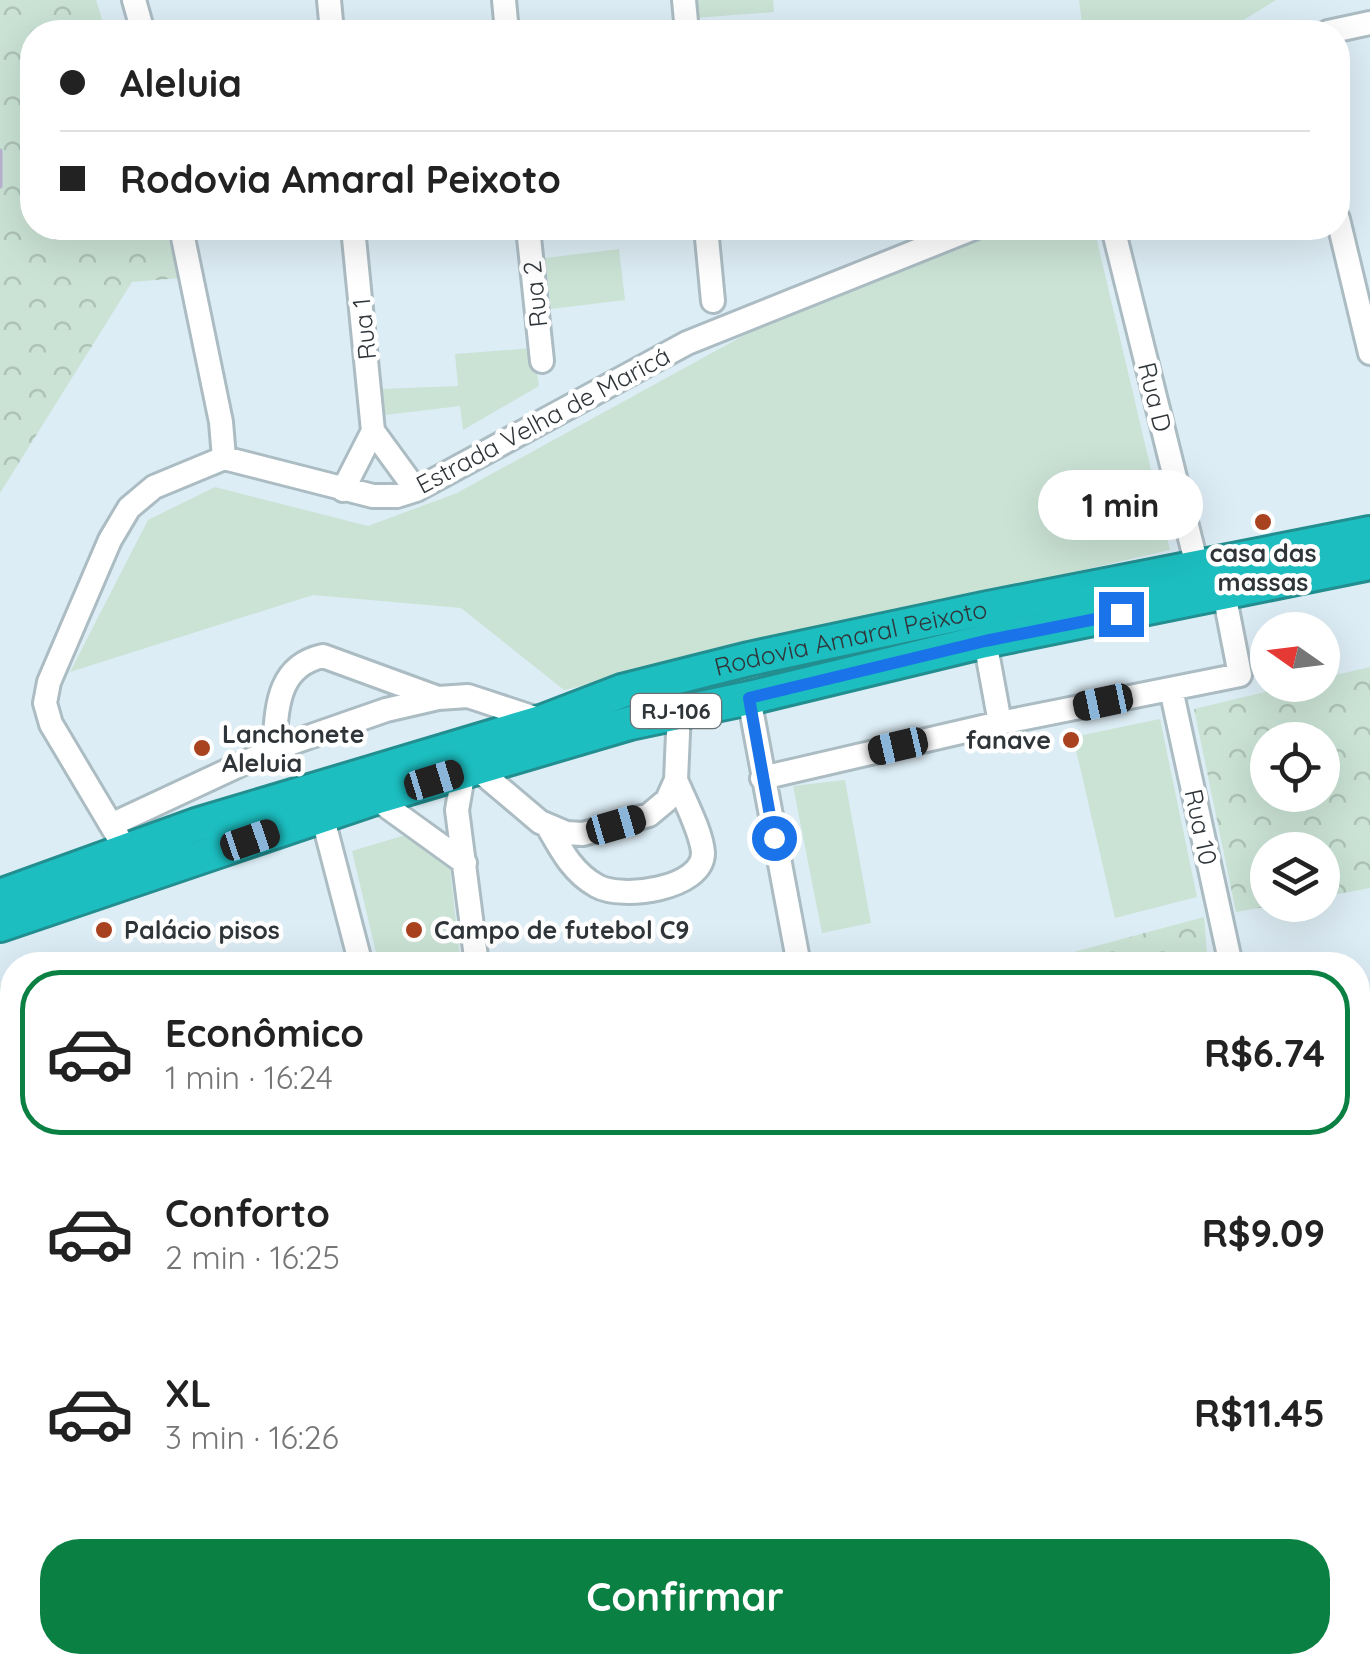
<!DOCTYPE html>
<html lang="pt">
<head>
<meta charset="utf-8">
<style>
  :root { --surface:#fff; --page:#f6f6f6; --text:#222; --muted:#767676; --line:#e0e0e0; --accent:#0b8043 }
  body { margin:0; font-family:Quicksand,sans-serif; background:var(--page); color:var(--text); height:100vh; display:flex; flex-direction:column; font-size:38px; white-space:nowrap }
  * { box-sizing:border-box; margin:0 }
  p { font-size:32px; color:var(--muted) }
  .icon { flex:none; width:55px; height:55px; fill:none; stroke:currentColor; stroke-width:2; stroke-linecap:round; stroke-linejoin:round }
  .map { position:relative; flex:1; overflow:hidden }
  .details { position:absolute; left:0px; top:952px; width:1370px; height:722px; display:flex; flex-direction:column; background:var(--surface); border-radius:40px 40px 0 0; box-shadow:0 10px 40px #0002 }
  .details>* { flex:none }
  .guide { position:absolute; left:20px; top:20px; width:1330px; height:220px; border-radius:40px; box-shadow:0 10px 40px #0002; display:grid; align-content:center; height:220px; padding:0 40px; background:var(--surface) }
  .needle { width:65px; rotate:284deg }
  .fabs { position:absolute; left:1250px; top:612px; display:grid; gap:20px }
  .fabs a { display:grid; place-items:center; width:90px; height:90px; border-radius:50%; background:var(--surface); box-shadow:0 10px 40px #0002; font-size:50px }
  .end { position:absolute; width:45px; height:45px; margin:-22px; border:12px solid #1a73e8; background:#fff; box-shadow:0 0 0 5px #fff }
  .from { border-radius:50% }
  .bubble { position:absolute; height:70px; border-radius:35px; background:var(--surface); box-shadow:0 10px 40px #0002; font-size:32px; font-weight:700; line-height:70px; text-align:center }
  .car { position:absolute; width:30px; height:60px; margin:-30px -15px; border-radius:12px; box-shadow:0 0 8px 2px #0007; background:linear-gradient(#222 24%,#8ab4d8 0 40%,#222 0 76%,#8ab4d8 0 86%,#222 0) }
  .guide b { display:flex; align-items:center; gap:35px; height:95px; font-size:38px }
  .guide b+b { border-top:2px solid var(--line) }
  .guide i { width:25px; height:25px; background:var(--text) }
  ul { padding:18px 0 0; list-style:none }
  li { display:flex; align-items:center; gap:30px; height:165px; margin:0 20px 15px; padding:0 20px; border:5px solid transparent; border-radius:40px }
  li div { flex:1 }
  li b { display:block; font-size:38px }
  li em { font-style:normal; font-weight:700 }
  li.on { border-color:var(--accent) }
  li>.icon { width:90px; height:90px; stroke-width:1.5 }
  .action { display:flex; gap:20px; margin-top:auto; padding:20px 40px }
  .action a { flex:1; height:115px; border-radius:40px; background:var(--accent); color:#fff; font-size:40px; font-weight:700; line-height:115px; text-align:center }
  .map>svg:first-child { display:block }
</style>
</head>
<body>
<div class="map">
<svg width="1370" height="1673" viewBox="0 0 1370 1673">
  <defs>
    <pattern id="forest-crowns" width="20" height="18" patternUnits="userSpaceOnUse" patternTransform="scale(2.5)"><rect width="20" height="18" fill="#cae3d5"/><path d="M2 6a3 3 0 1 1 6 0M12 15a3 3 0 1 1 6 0" fill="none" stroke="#aec3b8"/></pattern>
  </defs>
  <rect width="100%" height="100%" fill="#ddedf5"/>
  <path fill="#cae3d5" d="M 694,0 L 773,0 L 774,12 L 695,18 Z
    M 1079,0 L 1276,0 L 1224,32 L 1083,32 Z
    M 621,228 L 700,228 L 701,234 L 622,240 Z
    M 995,228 L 1094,228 L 1170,550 L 564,690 L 461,608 L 313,595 L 70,672 L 148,520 L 215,487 L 368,526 L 457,493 L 768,322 L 961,248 Z
    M 619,249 L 625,300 L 551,309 L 545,258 Z
    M 533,348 L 539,386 L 463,430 L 460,406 L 385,415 L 382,389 L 458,386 L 455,354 Z
    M 1160,719 L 1197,897 L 1115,918 L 1073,737 Z
    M 845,780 L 871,923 L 822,933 L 793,786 Z
    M 412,833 L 449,861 L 461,965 L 379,965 L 352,851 Z
    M 510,1663 L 563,1663 L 567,1673 L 514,1673 Z"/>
  <path fill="url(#forest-crowns)" fill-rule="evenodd" d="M 0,0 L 96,0 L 106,32 L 32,32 L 32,228 L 165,228 L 180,278 L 132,282 L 0,493 Z
    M 1370,667 L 1370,888 L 1323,897 L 1322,850 L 1268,850 L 1268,905 L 1277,905 L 1236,912 L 1194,709 L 1294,685 L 1322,685 L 1323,678 ZM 1268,740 L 1322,740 L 1322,795 L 1268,795 Z
    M 1204,917 L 1208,965 L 1048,965 L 1048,959 Z
    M 0,984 L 12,1004 L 12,1148 L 0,1121 Z
    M 12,1169 L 12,1499 L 0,1484 L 0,1250 Z
    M 89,1663 L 182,1663 L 186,1673 L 94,1673 Z"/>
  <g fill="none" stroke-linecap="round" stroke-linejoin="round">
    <path stroke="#bab2d2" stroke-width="5" d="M 0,151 L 0,186
      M 0,1073 L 12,1097
      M 106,1662 L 111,1673"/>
    <g stroke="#acbcc3" stroke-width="28">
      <path id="minor" d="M 134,0 L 143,32
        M 329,0 L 332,32
        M 504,0 L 507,32
        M 684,0 L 687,32
        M 1328,32 L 1370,23
        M 1338,219 L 1370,353
        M 181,228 L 221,422 L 224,458
        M 353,228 L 373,431
        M 528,228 L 542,361
        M 706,228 L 713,301
        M 1113,228 L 1197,566
        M 343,490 L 373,431 L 416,490
        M 985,641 L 1000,723
        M 1171,689 L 1231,965
        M 749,698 L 799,965
        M 274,749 C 277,710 276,666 323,656 L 438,698
        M 475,767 L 540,822 L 566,833 L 583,834 L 649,815 L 667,800 L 676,780 L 679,710
        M 464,770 L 457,810 L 477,965
        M 762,778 L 1000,723 L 1240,675 L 1224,593
        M 375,798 L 465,863
        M 322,815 L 361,965
        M 111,825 L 274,749 L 386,710 L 438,698 L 468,696 L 544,721
        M 548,827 C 561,850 573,873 597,886 C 622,900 703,889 703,853 C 702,833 684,799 676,780
        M 126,850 L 51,724 L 45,703 L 49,682 L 110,540 L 129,508 L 154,487 L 224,458 L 373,496 L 397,496 L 416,490 L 687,343 L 974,228
        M 1358,1344 L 1370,1332
        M 1358,1588 L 1370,1600
        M 947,1662 L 950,1673
        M 311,1673 L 336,1662
        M 1013,1673 L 1024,1662"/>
    </g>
    <g stroke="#238e90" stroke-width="38">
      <g id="highway">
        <path id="s1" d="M 0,896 L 196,825 L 544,721 L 622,691 L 749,659 L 983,609 L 1370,533"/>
        <path d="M 0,925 L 375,798 L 630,723 L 749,698 L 985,641 L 1370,563"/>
      </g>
    </g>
    <use href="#minor" stroke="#fff" stroke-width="22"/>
    <use href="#highway" stroke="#1cbec0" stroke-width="32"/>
  </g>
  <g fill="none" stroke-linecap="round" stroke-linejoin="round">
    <path stroke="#1a73e8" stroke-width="12" d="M 774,838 L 749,698 L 985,641 L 1121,614"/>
  </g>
  <g fill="#a9421e" stroke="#fff" stroke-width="4">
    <circle cx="1263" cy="522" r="10"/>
    <circle cx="1071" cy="740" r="10"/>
    <circle cx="202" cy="748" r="10"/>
    <circle cx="104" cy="930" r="10"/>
    <circle cx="414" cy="930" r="10"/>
  </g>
  <g text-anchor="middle" stroke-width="9" stroke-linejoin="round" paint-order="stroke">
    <rect fill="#fff" stroke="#6d7274" stroke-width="2.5" x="631" y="694" width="90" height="34" rx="8"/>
    <g font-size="22" font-weight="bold" fill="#2f3538">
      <text x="676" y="719">RJ-106</text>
    </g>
    <g font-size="25" fill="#2f3538" stroke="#fff">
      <text transform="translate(535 294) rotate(-96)" y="9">Rua 2</text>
      <text transform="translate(364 329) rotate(-96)" y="9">Rua 1</text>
      <text transform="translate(1155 397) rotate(76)" y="9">Rua D</text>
      <text transform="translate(543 420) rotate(-28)" y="9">Estrada Velha de Maricá</text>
      <text dy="9" stroke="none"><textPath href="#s1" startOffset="890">Rodovia Amaral Peixoto</textPath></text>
      <text transform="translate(1201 827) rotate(78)" y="9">Rua 10</text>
    </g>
    <g font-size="25" font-weight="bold" fill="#2f3538" stroke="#fff" text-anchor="start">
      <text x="1263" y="562" text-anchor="middle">casa das<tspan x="1263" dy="29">massas</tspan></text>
      <text x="222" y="743">Lanchonete<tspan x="222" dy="29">Aleluia</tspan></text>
      <text x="1051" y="749" text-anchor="end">fanave</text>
      <text x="124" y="939">Palácio pisos</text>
      <text x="434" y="939">Campo de futebol C9</text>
    </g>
  </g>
</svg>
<div class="fabs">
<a><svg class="needle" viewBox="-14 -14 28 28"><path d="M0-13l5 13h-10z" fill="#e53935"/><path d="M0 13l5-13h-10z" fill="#767676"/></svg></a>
<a><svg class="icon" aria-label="locate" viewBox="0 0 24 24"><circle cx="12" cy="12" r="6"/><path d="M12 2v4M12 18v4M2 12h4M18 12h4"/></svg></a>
<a><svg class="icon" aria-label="layers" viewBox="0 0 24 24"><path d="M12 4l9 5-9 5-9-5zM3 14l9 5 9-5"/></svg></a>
</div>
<i class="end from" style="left:774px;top:838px"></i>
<i class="end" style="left:1121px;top:614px"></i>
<div class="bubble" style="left:1038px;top:470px;width:165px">1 min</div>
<i class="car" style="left:1103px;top:702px;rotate:258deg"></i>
<i class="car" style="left:898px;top:746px;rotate:257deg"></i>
<i class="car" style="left:434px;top:780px;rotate:73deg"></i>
<i class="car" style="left:616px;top:825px;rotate:74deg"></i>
<i class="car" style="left:250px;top:840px;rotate:71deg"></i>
<div class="guide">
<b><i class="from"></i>Aleluia</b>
<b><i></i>Rodovia Amaral Peixoto</b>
</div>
<section class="details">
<ul>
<li class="on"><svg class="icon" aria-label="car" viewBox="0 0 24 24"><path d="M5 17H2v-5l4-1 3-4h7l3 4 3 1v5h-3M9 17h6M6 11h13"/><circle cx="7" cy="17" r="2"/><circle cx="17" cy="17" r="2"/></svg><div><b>Econômico</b><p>1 min · 16:24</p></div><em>R$6.74</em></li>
<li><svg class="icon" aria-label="car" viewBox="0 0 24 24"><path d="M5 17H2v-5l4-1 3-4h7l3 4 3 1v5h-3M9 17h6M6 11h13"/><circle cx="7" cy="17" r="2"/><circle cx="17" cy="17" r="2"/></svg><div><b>Conforto</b><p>2 min · 16:25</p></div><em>R$9.09</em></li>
<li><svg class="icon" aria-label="car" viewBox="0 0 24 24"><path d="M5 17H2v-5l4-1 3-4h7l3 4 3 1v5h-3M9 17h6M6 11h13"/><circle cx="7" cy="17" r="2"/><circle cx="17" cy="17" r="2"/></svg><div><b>XL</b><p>3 min · 16:26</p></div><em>R$11.45</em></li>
</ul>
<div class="action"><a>Confirmar</a></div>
</section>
</div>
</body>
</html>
